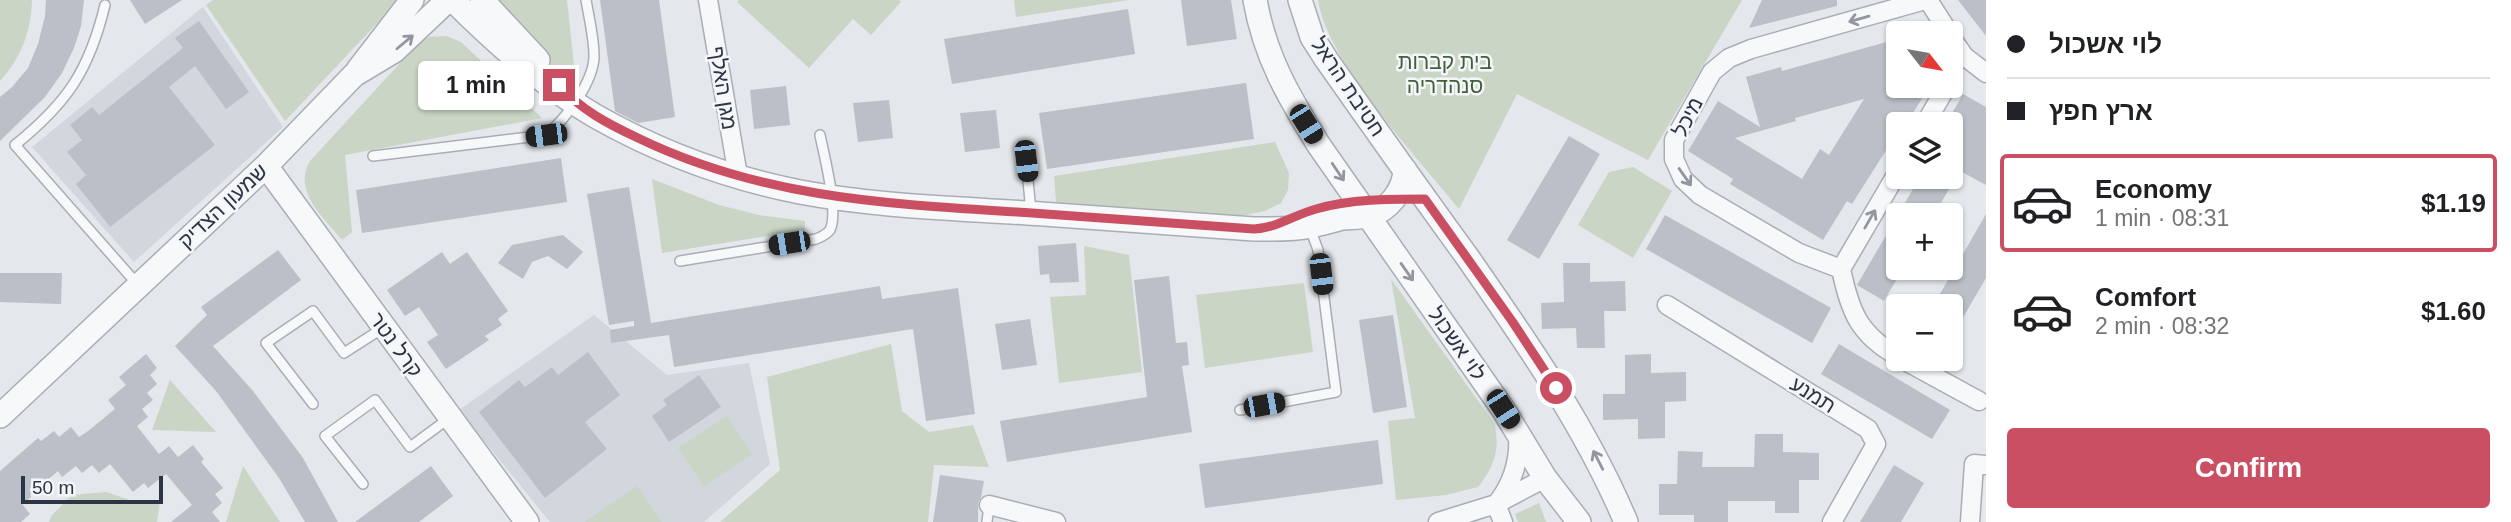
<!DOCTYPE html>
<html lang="en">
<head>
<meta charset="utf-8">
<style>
  :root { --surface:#fff; --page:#f6f6f6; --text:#202124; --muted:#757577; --line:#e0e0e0; --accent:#cb4f63 }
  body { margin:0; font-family:Arial,Heebo,sans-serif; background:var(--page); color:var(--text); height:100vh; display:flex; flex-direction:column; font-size:26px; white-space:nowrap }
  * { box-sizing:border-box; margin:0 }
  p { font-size:23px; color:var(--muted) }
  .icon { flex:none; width:38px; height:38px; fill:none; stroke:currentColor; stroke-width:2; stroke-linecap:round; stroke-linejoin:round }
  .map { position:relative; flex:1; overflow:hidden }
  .sheet { display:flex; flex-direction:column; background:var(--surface); width:525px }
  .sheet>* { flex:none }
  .hud { display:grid; align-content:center; height:154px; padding:0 21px; background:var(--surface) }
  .needle { width:46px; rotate:121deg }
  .controls { position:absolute; left:1886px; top:21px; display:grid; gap:14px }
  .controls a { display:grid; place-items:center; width:77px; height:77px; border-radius:7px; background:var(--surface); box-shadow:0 2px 5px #0004; font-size:35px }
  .scale { position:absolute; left:21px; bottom:18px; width:142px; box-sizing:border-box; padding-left:7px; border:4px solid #2c3543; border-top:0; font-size:19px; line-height:24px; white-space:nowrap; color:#2c3543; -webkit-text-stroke:5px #f4f6f9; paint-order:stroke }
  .end { position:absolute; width:32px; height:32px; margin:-16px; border:9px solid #cb4f63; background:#fff; box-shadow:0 0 0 4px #fff }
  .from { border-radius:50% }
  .bubble { position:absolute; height:49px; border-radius:7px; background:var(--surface); box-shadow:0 2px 5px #0004; font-size:23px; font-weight:600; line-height:49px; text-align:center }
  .car { position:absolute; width:21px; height:42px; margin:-21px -10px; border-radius:9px; box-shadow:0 0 5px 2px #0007; background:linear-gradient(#222 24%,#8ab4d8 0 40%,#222 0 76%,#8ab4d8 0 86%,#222 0) }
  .hud b { display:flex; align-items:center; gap:24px; height:66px; font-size:26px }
  .hud b+b { border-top:2px solid var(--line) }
  .hud i { width:18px; height:18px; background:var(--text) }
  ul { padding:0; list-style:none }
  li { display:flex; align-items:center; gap:21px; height:98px; margin:0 14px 10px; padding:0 7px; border:4px solid transparent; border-radius:7px }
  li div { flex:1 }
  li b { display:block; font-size:26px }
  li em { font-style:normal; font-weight:600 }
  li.on { border-color:var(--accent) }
  li>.icon { width:63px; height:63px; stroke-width:1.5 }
  .action { display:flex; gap:14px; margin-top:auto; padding:14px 21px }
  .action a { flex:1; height:80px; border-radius:7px; background:var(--accent); color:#fff; font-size:28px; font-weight:600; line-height:80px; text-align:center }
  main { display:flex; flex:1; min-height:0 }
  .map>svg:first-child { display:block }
</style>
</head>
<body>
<main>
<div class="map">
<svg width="1986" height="522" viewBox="0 0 1986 522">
  <rect width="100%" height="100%" fill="#e4e7eb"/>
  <path fill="#d2d6dd" d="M 203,7 L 283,127 L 134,262 L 32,147 Z
    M 594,315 L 667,375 L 749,363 L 770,464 L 704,522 L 550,522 L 459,410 Z"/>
  <path fill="#cad5c5" d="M 0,0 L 32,0 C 31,32 21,58 0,81 Z
    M 213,0 L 399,0 L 285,121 L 206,5 Z
    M 491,0 L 567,0 L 574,66 L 569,72 L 557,72 Z
    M 739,0 L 899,0 L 901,2 L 871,35 L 853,19 L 809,68 L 737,2 Z
    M 1014,0 L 1129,0 L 1016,17 Z
    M 1318,0 L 1742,0 L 1648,160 L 1517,94 L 1459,209 C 1419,159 1327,62 1318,0 Z
    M 446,36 L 461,42 L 542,118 L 345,155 L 352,232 L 342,240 C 324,218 292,191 310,161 L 413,49 L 428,37 Z
    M 1275,142 L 1289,173 L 1288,190 L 1281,203 L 1265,211 L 1231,218 L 1056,202 L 1054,176 Z
    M 1633,167 L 1672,191 L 1633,258 L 1578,225 L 1609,172 Z
    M 652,179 L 719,205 L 759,215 L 805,221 L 805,230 L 662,253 Z
    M 1084,246 L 1129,255 L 1142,372 L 1059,383 L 1050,297 L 1086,295 Z
    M 1391,279 L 1494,423 C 1501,448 1494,467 1478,487 L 1446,495 L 1396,500 L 1388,421 L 1415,418 Z
    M 1304,283 L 1313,352 L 1205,368 L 1196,295 Z
    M 891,344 L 902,411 L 929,432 L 973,425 L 989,467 L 934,465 L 928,522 L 720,522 L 780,470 L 767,377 Z
    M 170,380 L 216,432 L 152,430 Z
    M 727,416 L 752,454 L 704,486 L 678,448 Z
    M 243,466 L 280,522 L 226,522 Z
    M 637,486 L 662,522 L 585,522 Z
    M 106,492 L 130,500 L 160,501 L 157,522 L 49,522 L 52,515 L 72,495 Z
    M 1539,503 L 1546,522 L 1518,522 L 1515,514 Z"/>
  <path fill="#bbc0c8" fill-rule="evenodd" d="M 46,0 L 84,0 L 81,26 L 74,48 L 62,73 L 45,97 L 0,141 L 0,97 L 12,87 L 28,68 L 38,44 L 45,16 Z
    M 130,0 L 182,0 L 145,24 Z
    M 600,0 L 659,0 L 675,117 L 638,123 L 615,111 Z
    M 1181,0 L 1231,0 L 1237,39 L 1187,46 Z
    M 1762,0 L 1837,0 L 1837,6 L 1749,28 Z
    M 1958,0 L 1986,0 L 1986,36 Z
    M 1128,9 L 1135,54 L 952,84 L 944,39 Z
    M 199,21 L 249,92 L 226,109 L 195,66 L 169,87 L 215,145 L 110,227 L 76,184 L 86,175 L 67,152 L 82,140 L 70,125 L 92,107 L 99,115 L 183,48 L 175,38 Z
    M 1890,41 L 1891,44 L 1899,41 L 1899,86 L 1930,86 L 1906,124 L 1899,124 L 1899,130 L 1852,204 L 1847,201 L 1823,240 L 1730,184 L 1733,179 L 1688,151 L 1718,101 L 1760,127 L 1746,77 L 1781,67 L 1782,71 ZM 1864,99 L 1829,155 L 1820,149 L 1802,179 L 1735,138 L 1796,121 L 1795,118 Z
    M 1246,83 L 1254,139 L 1047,169 L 1039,113 Z
    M 786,86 L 790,125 L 754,129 L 750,90 Z
    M 1963,94 L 1986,107 L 1986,185 L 1951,166 L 1951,124 L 1946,124 Z
    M 889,100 L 893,138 L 858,142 L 853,103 Z
    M 996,110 L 1000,148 L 965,152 L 960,113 Z
    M 1569,136 L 1600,154 L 1539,259 L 1507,240 Z
    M 561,158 L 567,202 L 362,233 L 356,190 Z
    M 1920,177 L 1956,177 L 1934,215 L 1899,215 L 1899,275 L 1884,301 L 1857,285 Z
    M 629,187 L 651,323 L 880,286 L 882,299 L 958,288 L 975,414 L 926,421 L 913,329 L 674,367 L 669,335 L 611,343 L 610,330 L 634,326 L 634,321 L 609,325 L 587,194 Z
    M 1986,214 L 1986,278 L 1951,338 L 1951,306 L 1933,306 Z
    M 1665,215 L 1831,308 L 1812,343 L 1646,249 Z
    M 563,235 L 583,252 L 567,269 L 548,256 L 532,262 L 523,279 L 498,263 L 512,245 Z
    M 1076,243 L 1079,282 L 1050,283 L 1049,274 L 1040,275 L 1038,246 Z
    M 278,250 L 301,280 L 213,346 L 253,391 L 303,458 L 338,522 L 305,522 L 279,478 L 216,391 L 175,346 L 207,315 L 201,307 Z
    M 442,252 L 450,264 L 467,252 L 508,311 L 498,319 L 502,325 L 485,336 L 489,340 L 446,369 L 427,342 L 438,335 L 419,307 L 405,316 L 387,290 Z
    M 1563,263 L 1590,263 L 1590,282 L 1625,281 L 1626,311 L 1604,311 L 1605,348 L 1577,348 L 1576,328 L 1542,329 L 1541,303 L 1564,302 Z
    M 0,273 L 62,273 L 61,304 L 0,302 Z
    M 1169,276 L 1176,343 L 1187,342 L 1189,365 L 1182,366 L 1192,432 L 1007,462 L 1000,421 L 1147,397 L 1134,280 Z
    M 1393,315 L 1407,407 L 1373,413 L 1359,320 Z
    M 1030,319 L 1037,365 L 1002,370 L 995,324 Z
    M 1839,344 L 1950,410 L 1932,439 L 1821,374 Z
    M 588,352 L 620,395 L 585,422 L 607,449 L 545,498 L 479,412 L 519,380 L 525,387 L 552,367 L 558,375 Z
    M 146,354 L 157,368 L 150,375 L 157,384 L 147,393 L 153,400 L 142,409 L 148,417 L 137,426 L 159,454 L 169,446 L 178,457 L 193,445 L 204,459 L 201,462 L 223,488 L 215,494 L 222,503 L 212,512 L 220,522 L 171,522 L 192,505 L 166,474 L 148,488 L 144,483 L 133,492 L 110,464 L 99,473 L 92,465 L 82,473 L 76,466 L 62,477 L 58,471 L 30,495 L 31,497 L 22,504 L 30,514 L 21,522 L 0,522 L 0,471 L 38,438 L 41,441 L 54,431 L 59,437 L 71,427 L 79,437 L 88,431 L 115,409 L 108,400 L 126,385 L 119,377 Z
    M 1651,354 L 1651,373 L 1686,372 L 1686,401 L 1665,402 L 1665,438 L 1638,439 L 1638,419 L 1603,420 L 1603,394 L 1625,394 L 1625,355 Z
    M 699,375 L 721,407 L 669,442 L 652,416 L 667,405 L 663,400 Z
    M 1755,434 L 1783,434 L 1783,452 L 1819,453 L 1819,480 L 1799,480 L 1799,513 L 1775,513 L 1775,501 L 1728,501 L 1728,522 L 1694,522 L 1694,515 L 1659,515 L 1659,484 L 1677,484 L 1678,451 L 1703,452 L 1702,467 L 1754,467 Z
    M 1378,440 L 1383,484 L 1205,508 L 1199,464 Z
    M 1894,465 L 1924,483 L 1901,522 L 1860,522 Z
    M 431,466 L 453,496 L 419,522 L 355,522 Z
    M 940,475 L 984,481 L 981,497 L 978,503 L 978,522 L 933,522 Z"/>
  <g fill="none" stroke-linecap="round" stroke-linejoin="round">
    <g stroke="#a9aeb5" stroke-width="12">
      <path id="service" d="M 105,5 C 89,71 67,103 15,145 L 138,285
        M 373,156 L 546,135 C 566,119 594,81 594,56 C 594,37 589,18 586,0
        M 1026,161 L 1031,211
        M 680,261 L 816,239 C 821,237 827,234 830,230 C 839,212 824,155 820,135
        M 313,404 L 266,343 L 313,311 L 344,353 L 383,328
        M 1240,410 L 1336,392 L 1318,250 L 1310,228
        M 363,484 L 325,436 L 375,400 L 410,447 L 448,419
        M 987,522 L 989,505"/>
    </g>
    <g stroke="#a9aeb5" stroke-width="21">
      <path id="minor" d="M 708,0 L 738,176
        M 1928,0 L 1949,33
        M 1951,37 L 1964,56 L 1986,73
        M 1925,124 L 1947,86
        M 1841,269 L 1799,253 L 1700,195 L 1683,179 L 1674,159 L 1674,140 L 1712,72 L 1729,58 L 1751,49 L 1925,0
        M 1841,269 L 1899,170
        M 1841,269 C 1850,312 1859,335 1899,357
        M 1667,305 L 1868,429 L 1876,444 L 1832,522
        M 1902,359 L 1979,401
        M 1498,502 C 1514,481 1520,459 1518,433
        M 1496,504 L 1503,522
        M 989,505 L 1056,522
        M 1438,522 L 1496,504 L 1545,478
        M 1970,522 L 1974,464 L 1986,465"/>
    </g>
    <g stroke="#a9aeb5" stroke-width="26">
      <path id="tertiary" d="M 453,0 C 493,40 548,89 597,117 C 659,152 729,178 800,192 C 874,206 952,208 1027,213 C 1103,218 1179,224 1254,229 C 1273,229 1292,230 1310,226 C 1321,224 1331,221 1342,218 C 1351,217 1361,218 1370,215 C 1389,210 1404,190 1405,170
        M 482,0 L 538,60
        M 1255,0 C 1265,57 1289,97 1318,144 L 1503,409 L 1545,478 L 1579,522
        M 1300,0 L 1312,37 L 1326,59 C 1373,126 1420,192 1468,258 C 1527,343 1586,427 1626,522
        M 358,70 L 412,0
        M 266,166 L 527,522
        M 0,416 L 266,166 L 354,75 L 394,51 L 448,0"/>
    </g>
    <use href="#service" stroke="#f7f8fa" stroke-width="9"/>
    <use href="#minor" stroke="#f7f8fa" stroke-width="18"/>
    <use href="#tertiary" stroke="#f7f8fa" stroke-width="23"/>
  </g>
  <defs><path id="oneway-shaft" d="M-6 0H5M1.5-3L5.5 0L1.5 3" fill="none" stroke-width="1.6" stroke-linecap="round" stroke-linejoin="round" transform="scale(1.75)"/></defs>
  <g stroke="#92969e">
    <use href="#oneway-shaft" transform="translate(1859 19) rotate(164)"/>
    <use href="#oneway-shaft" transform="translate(405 42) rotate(-40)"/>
    <use href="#oneway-shaft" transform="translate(1338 172) rotate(56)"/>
    <use href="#oneway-shaft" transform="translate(1685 177) rotate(55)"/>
    <use href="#oneway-shaft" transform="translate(1870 219) rotate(-60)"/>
    <use href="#oneway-shaft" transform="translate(1407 272) rotate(55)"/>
    <use href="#oneway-shaft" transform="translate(1598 460) rotate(-117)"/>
  </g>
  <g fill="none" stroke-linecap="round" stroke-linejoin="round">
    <path stroke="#cb4f63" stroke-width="9" d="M 559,85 C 581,110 608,124 638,138 C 766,200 893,204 1032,213 C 1106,218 1180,224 1254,229 C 1277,228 1294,215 1316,209 C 1350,199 1390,199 1425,199 L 1512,321 L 1556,388"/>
  </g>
  <g text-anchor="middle" stroke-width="5" stroke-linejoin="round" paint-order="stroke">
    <g font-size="21" fill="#415f3a" stroke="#f4f6f9">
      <text x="1445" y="69">בית קברות<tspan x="1445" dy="24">סנהדריה</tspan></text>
    </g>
    <g font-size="21" fill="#2c3543" stroke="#f4f6f9">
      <text transform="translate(1348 87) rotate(56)" y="7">חטיבת הראל</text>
      <text transform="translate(723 88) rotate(81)" y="7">מגן האלף</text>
      <text transform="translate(1688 117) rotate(-63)" y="7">מיכל</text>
      <text transform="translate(223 206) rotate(-43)" y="7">שמעון הצדיק</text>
      <text transform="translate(1457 344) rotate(55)" y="7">לוי אשכול</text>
      <text transform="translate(396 345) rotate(54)" y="7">קרל נטר</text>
      <text transform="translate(1813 395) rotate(32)" y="7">תמנע</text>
    </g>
  </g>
</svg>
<div class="controls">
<a><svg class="needle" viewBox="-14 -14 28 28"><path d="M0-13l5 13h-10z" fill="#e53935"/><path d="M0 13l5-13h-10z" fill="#757577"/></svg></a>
<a><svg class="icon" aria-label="layers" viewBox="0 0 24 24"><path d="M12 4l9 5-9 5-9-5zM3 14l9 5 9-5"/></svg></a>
<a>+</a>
<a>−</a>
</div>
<div class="scale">50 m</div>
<i class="end from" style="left:1556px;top:388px"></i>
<i class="end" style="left:559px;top:85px"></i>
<div class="bubble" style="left:418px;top:61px;width:116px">1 min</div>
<i class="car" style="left:1306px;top:124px;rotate:148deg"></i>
<i class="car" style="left:546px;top:135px;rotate:263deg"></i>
<i class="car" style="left:1026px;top:161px;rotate:173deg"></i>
<i class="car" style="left:789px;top:243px;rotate:261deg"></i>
<i class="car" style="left:1321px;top:274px;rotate:173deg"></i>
<i class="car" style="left:1264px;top:405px;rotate:80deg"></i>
<i class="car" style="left:1503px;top:409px;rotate:147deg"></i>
</div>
<section class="sheet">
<div class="hud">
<b><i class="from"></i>לוי אשכול</b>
<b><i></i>ארץ חפץ</b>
</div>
<ul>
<li class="on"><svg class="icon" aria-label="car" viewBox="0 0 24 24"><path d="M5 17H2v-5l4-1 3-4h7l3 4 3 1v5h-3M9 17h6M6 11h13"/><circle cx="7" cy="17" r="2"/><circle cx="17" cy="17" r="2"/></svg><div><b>Economy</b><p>1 min · 08:31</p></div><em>$1.19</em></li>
<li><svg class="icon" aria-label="car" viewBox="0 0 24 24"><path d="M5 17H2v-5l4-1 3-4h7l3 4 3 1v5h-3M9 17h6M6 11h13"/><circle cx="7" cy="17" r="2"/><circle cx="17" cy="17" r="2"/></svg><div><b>Comfort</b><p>2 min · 08:32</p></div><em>$1.60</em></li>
</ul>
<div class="action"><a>Confirm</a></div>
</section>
</main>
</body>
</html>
